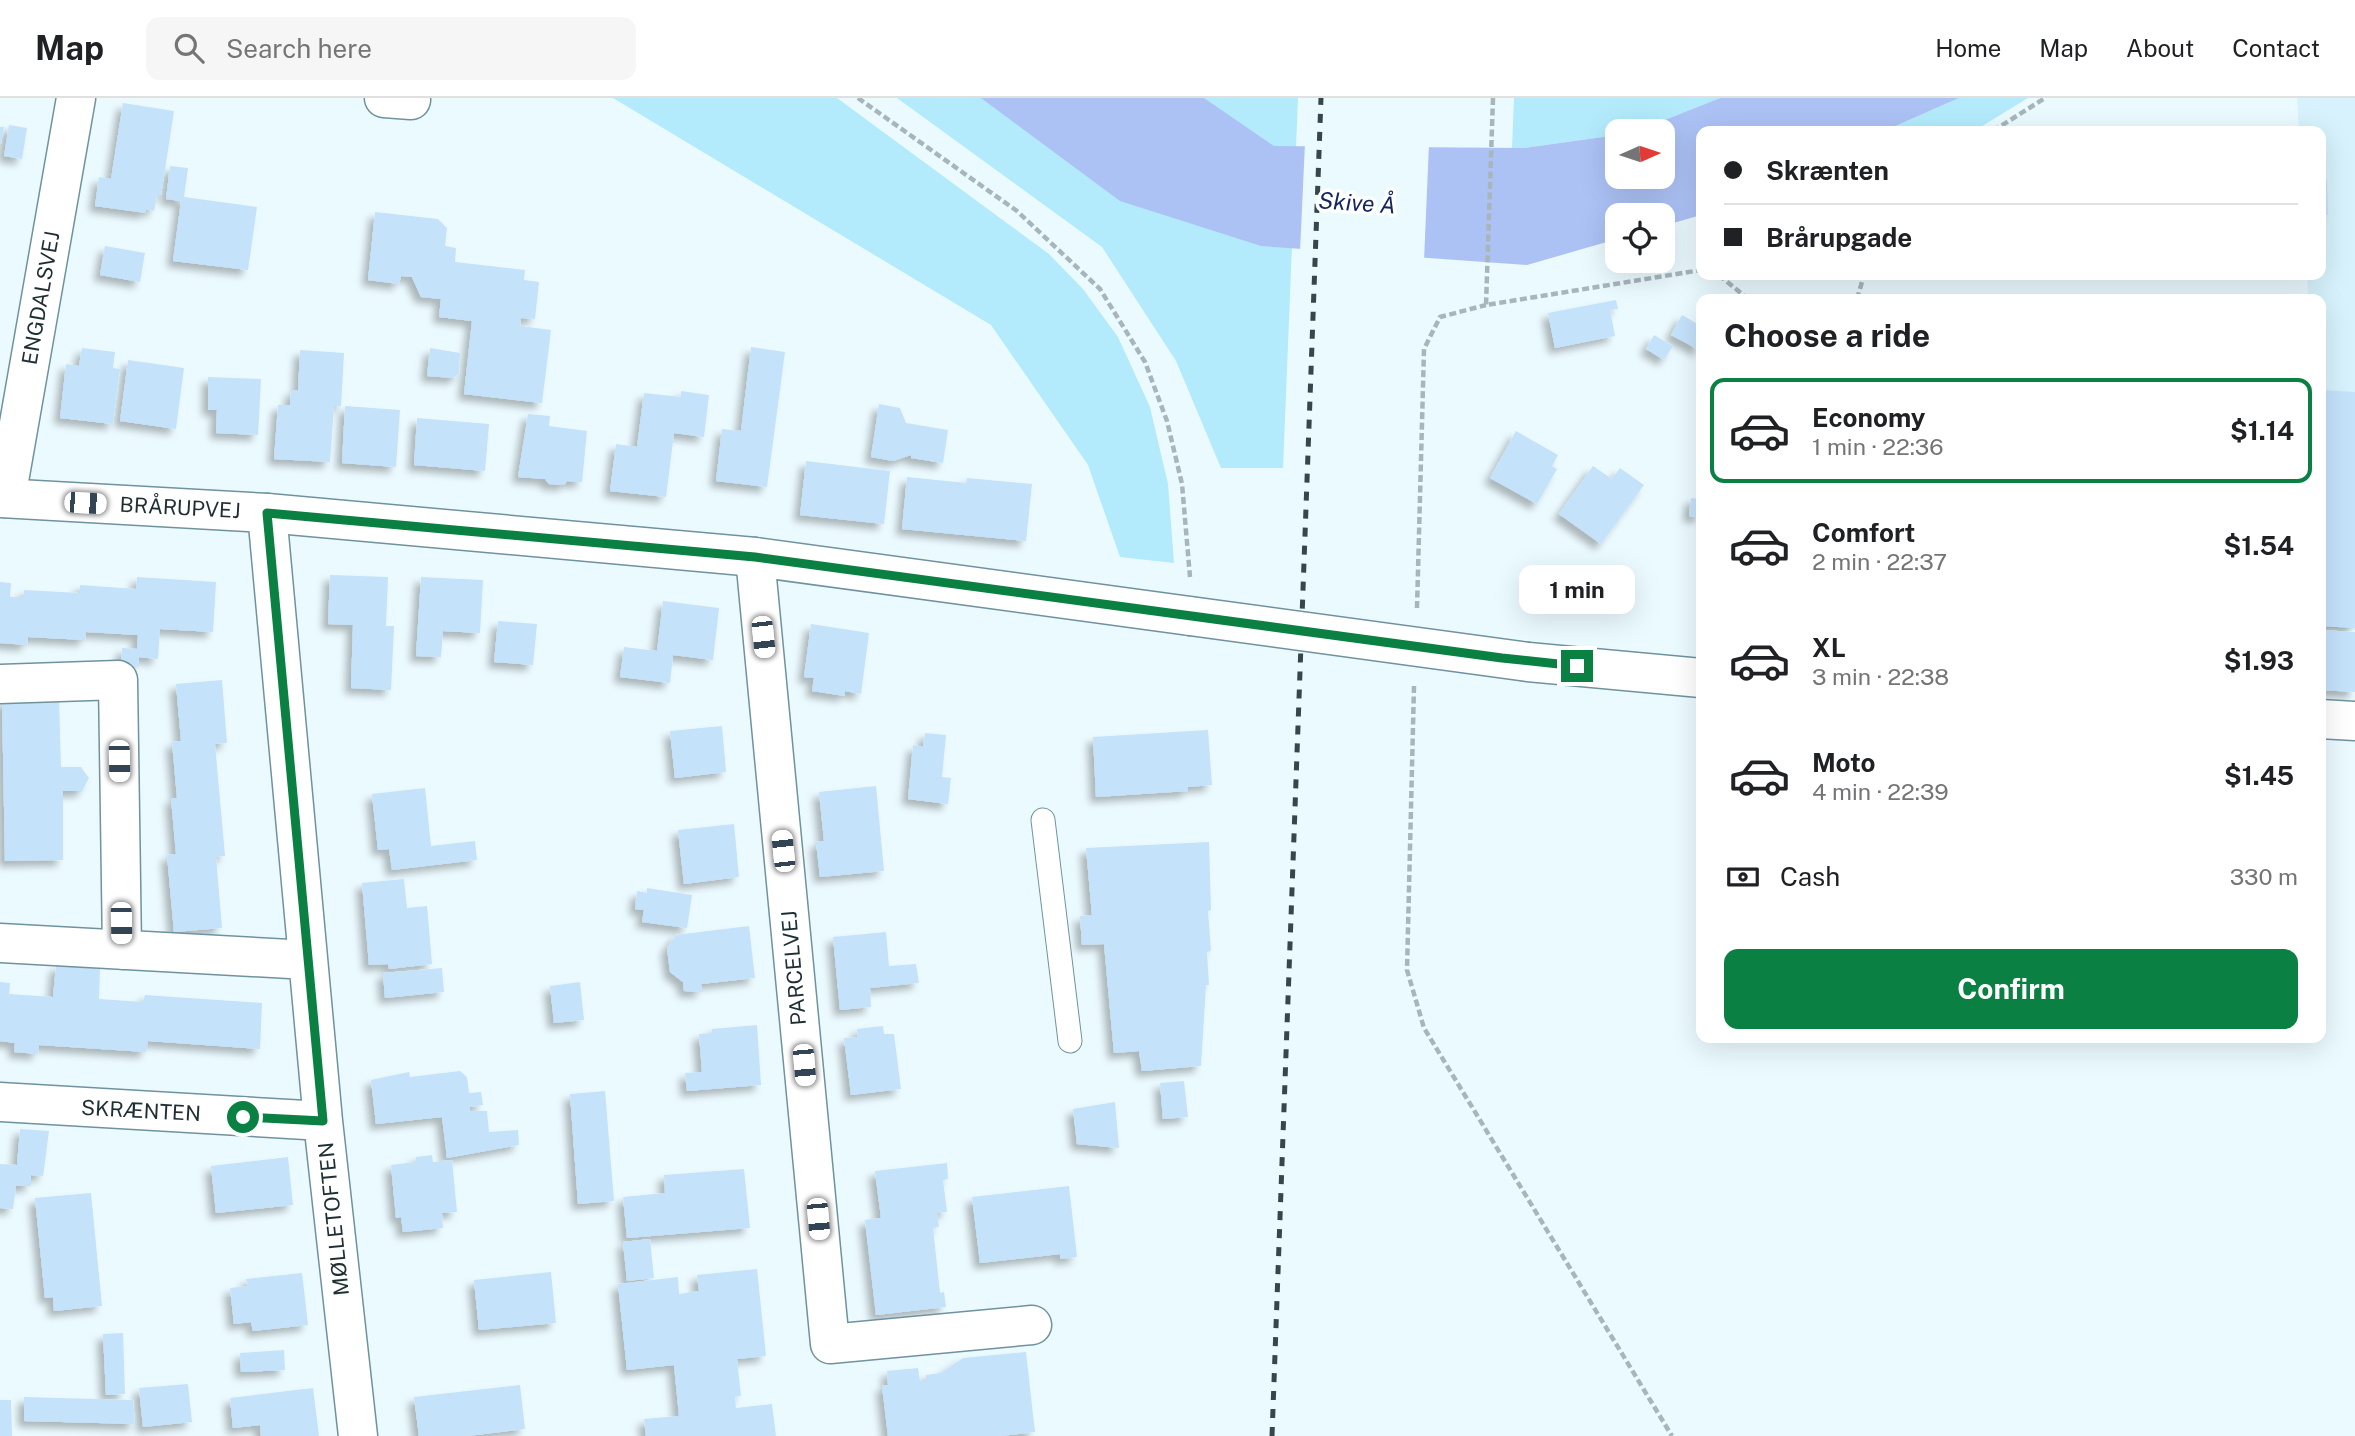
<!DOCTYPE html>
<html lang="en">
<head>
<meta charset="utf-8">
<style>
  :root { --surface:#fff; --page:#f6f6f6; --text:#202124; --muted:#757577; --line:#e0e0e0; --accent:#0b8043 }
  body { margin:0; font-family:"Public Sans",sans-serif; background:var(--page); color:var(--text); height:100vh; display:flex; flex-direction:column; font-size:26px; white-space:nowrap }
  * { box-sizing:border-box; margin:0 }
  p { font-size:23px; color:var(--muted) }
  .icon { flex:none; width:38px; height:38px; fill:none; stroke:currentColor; stroke-width:2; stroke-linecap:round; stroke-linejoin:round }
  .map { position:relative; flex:1; overflow:hidden }
  .drawer { position:absolute; left:1696px; top:196px; width:630px; height:749px; display:flex; flex-direction:column; background:var(--surface); border-radius:14px; box-shadow:0 7px 28px #0002 }
  .drawer>* { flex:none }
  .banner { position:absolute; left:1696px; top:28px; width:630px; height:154px; border-radius:14px; box-shadow:0 7px 28px #0002; display:grid; align-content:center; height:154px; padding:0 28px; background:var(--surface) }
  .needle { width:46px; rotate:87deg }
  .fabs { position:absolute; left:1605px; top:21px; display:grid; gap:14px }
  .fabs a { display:grid; place-items:center; width:70px; height:70px; border-radius:14px; background:var(--surface); box-shadow:0 7px 28px #0002; font-size:35px }
  .end { position:absolute; width:32px; height:32px; margin:-16px; border:9px solid #0b8043; background:#fff; box-shadow:0 0 0 4px #fff }
  .from { border-radius:50% }
  .bubble { position:absolute; height:49px; border-radius:14px; background:var(--surface); box-shadow:0 7px 28px #0002; font-size:23px; font-weight:700; line-height:49px; text-align:center }
  .car { position:absolute; width:21px; height:42px; margin:-21px -10px; border-radius:9px; box-shadow:0 0 5px 2px #0007; background:linear-gradient(#fff 24%,#345 0 40%,#fff 0 76%,#345 0 86%,#fff 0) }
  .banner b { display:flex; align-items:center; gap:24px; height:66px; font-size:26px }
  .banner b+b { border-top:2px solid var(--line) }
  .banner i { width:18px; height:18px; background:var(--text) }
  ul { padding:0; list-style:none }
  li { display:flex; align-items:center; gap:21px; height:105px; margin:0 14px 10px; padding:0 14px; border:4px solid transparent; border-radius:14px }
  li div { flex:1 }
  li b { display:block; font-size:26px }
  li em { font-style:normal; font-weight:700 }
  li.selected { border-color:var(--accent) }
  li>.icon { width:63px; height:63px; stroke-width:1.5 }
  h2 { padding:0 28px; font-size:32px; line-height:84px }
  .pay { display:flex; align-items:center; gap:18px; height:77px; padding:0 28px; font-size:26px }
  .pay p { margin-inline-start:auto }
  .button { display:flex; gap:14px; margin-top:auto; padding:14px 28px }
  .button a { flex:1; height:80px; border-radius:14px; background:var(--accent); color:#fff; font-size:28px; font-weight:700; line-height:80px; text-align:center }
  header { display:flex; align-items:center; gap:42px; box-sizing:border-box; height:98px; padding:0 35px; background:var(--surface); border-bottom:2px solid var(--line) }
  header strong { font-size:33px }
  nav { display:flex; gap:38px; margin-inline-start:auto; font-size:24px }
  .search { width:490px; height:63px; background:var(--page); display:flex; align-items:center; gap:18px; box-sizing:border-box; padding:0 24px; border-radius:14px; color:var(--muted); font-size:26px }
  .map>svg:first-child { display:block }
</style>
</head>
<body>
<header>
<strong>Map</strong>
<div class="search"><svg class="icon" aria-label="search" viewBox="0 0 24 24"><circle cx="10" cy="10" r="6"/><path d="M15 15l6 6"/></svg>Search here</div>
<nav><a>Home</a><a>Map</a><a>About</a><a>Contact</a></nav>
</header>
<div class="map">
<svg width="2355" height="1338" viewBox="0 0 2355 1338">
  <defs>
    <filter id="shadow"><feDropShadow dx="-6" dy="6" stdDeviation="3.5" flood-color="#0004"/></filter>
  </defs>
  <rect width="100%" height="100%" fill="#ebfaff"/>
  <path fill="#d7f2fc" d="M 2297,0 L 2355,0 L 2355,532 L 2321,529 L 2320,201 L 2308,201 L 2307,177 L 2320,177 L 2320,33 L 2299,33 Z"/>
  <path fill="#b3ebfd" d="M 613,0 L 837,0 L 1049,156 L 1083,191 L 1118,239 L 1150,309 L 1168,386 L 1174,465 L 1120,459 L 1088,367 L 991,227 Z
    M 897,0 L 1298,0 L 1283,370 L 1221,370 L 1176,263 L 1102,149 Z
    M 1514,0 L 1720,0 L 1637,33 L 1617,33 L 1617,37 L 1524,50 L 1512,50 Z
    M 1959,0 L 2028,0 L 1974,33 L 1884,33 Z"/>
  <path fill="#acc2f5" d="M 981,0 L 1204,0 L 1274,48 L 1524,50 L 1617,37 L 1617,79 L 1662,79 L 1662,33 L 1637,33 L 1720,0 L 1959,0 L 1884,33 L 1701,33 L 1701,117 L 1663,128 L 1662,117 L 1617,117 L 1617,141 L 1527,167 L 1261,148 L 1120,103 Z"/>
  <path fill="#ebfaff" d="M 1305,45 L 1429,46 L 1424,163 L 1300,154 Z"/>
  <path fill="#c5e2fb" filter="url(#shadow)" d="M 123,5 L 174,13 L 161,97 L 157,97 L 154,113 L 146,111 L 146,115 L 95,108 L 99,79 L 111,81 Z
    M 9,27 L 27,30 L 22,61 L 4,58 Z
    M 0,29 L 4,29 L 1,46 L 0,46 Z
    M 170,68 L 188,70 L 184,99 L 257,109 L 248,172 L 173,163 L 181,103 L 166,101 Z
    M 2320,81 L 2327,81 L 2328,117 L 2320,117 Z
    M 375,114 L 438,121 L 447,130 L 445,148 L 456,150 L 455,164 L 525,172 L 524,182 L 539,184 L 535,221 L 521,220 L 520,228 L 551,232 L 542,305 L 464,296 L 472,223 L 439,219 L 441,201 L 421,199 L 412,179 L 401,178 L 399,186 L 368,182 Z
    M 105,148 L 145,155 L 140,184 L 100,177 Z
    M 1616,202 L 1618,211 L 1610,212 L 1615,238 L 1555,250 L 1548,215 Z
    M 1682,217 L 1701,228 L 1701,253 L 1671,237 Z
    M 1654,237 L 1673,248 L 1664,262 L 1646,251 Z
    M 751,249 L 785,254 L 767,389 L 716,383 L 722,331 L 741,333 Z
    M 82,250 L 115,254 L 113,270 L 120,271 L 113,326 L 60,320 L 66,266 L 79,268 Z
    M 430,250 L 460,255 L 459,276 L 453,280 L 427,278 Z
    M 300,252 L 344,255 L 341,308 L 334,308 L 330,364 L 274,361 L 278,307 L 290,307 L 291,292 L 298,293 Z
    M 128,262 L 184,270 L 176,331 L 120,323 Z
    M 208,279 L 261,281 L 258,337 L 216,335 L 217,312 L 208,312 Z
    M 2320,292 L 2355,294 L 2355,530 L 2320,528 Z
    M 681,293 L 709,297 L 704,339 L 674,335 L 666,399 L 610,393 L 616,346 L 637,349 L 644,295 L 681,299 Z
    M 879,306 L 900,310 L 906,325 L 948,332 L 943,365 L 911,360 L 911,357 L 893,363 L 871,359 Z
    M 345,308 L 400,312 L 396,369 L 342,365 Z
    M 528,316 L 550,318 L 549,328 L 587,333 L 582,384 L 567,383 L 564,387 L 549,386 L 545,381 L 518,379 Z
    M 417,320 L 489,326 L 485,373 L 414,367 Z
    M 1516,333 L 1558,357 L 1552,368 L 1557,371 L 1537,406 L 1490,380 Z
    M 806,363 L 890,373 L 884,426 L 800,417 Z
    M 1593,368 L 1612,381 L 1620,370 L 1644,387 L 1601,446 L 1559,416 Z
    M 907,379 L 966,385 L 967,380 L 1032,386 L 1026,443 L 902,431 Z
    M 1691,400 L 1701,401 L 1701,419 L 1689,418 Z
    M 330,477 L 388,479 L 386,528 L 394,528 L 391,592 L 351,590 L 353,527 L 328,526 Z
    M 137,479 L 216,484 L 213,534 L 160,531 L 158,561 L 139,559 L 139,568 L 121,567 L 122,550 L 137,551 L 138,537 L 86,534 L 85,542 L 28,539 L 27,547 L 0,545 L 0,484 L 11,485 L 10,499 L 24,499 L 24,492 L 80,495 L 80,487 L 136,491 Z
    M 421,479 L 483,482 L 480,535 L 443,533 L 441,559 L 416,558 Z
    M 663,503 L 719,510 L 713,562 L 673,557 L 670,585 L 620,579 L 624,549 L 657,553 Z
    M 498,523 L 537,526 L 533,567 L 494,564 Z
    M 811,526 L 869,535 L 861,596 L 845,593 L 845,598 L 812,593 L 814,580 L 804,579 Z
    M 2320,532 L 2355,534 L 2355,594 L 2320,592 Z
    M 222,582 L 227,645 L 215,646 L 225,758 L 216,759 L 222,830 L 174,834 L 167,757 L 176,756 L 171,700 L 177,700 L 172,644 L 181,643 L 176,586 Z
    M 59,601 L 61,669 L 81,669 L 89,680 L 82,693 L 63,693 L 63,762 L 5,763 L 2,602 Z
    M 722,628 L 726,674 L 675,680 L 670,633 Z
    M 1208,632 L 1212,687 L 1188,689 L 1188,693 L 1096,699 L 1093,639 Z
    M 925,635 L 946,637 L 942,679 L 951,680 L 948,706 L 908,701 L 913,647 L 923,649 Z
    M 876,688 L 884,773 L 820,779 L 816,744 L 824,743 L 819,694 Z
    M 425,690 L 431,748 L 475,743 L 477,762 L 392,772 L 389,751 L 378,752 L 372,696 Z
    M 734,726 L 739,779 L 684,786 L 678,732 Z
    M 1209,744 L 1211,812 L 1208,813 L 1211,853 L 1207,854 L 1209,887 L 1206,887 L 1201,968 L 1142,973 L 1139,953 L 1114,955 L 1104,846 L 1082,847 L 1080,818 L 1092,817 L 1086,750 Z
    M 404,781 L 407,810 L 427,808 L 432,866 L 389,871 L 388,866 L 369,867 L 362,785 Z
    M 647,790 L 692,797 L 687,830 L 642,824 L 644,812 L 635,811 L 637,793 L 647,795 Z
    M 749,828 L 755,880 L 701,886 L 702,894 L 684,893 L 683,884 L 670,874 L 667,850 L 676,837 Z
    M 886,834 L 889,868 L 916,866 L 919,885 L 870,890 L 871,909 L 840,912 L 833,839 Z
    M 56,867 L 100,870 L 99,901 L 143,904 L 145,897 L 262,905 L 260,951 L 148,943 L 146,954 L 39,947 L 38,956 L 14,954 L 15,945 L 0,943 L 0,884 L 10,885 L 9,896 L 53,899 Z
    M 442,870 L 444,894 L 385,900 L 383,875 Z
    M 580,884 L 584,922 L 554,925 L 550,888 Z
    M 757,927 L 761,987 L 687,993 L 685,975 L 702,974 L 699,936 L 712,935 L 712,931 Z
    M 883,928 L 884,936 L 894,936 L 901,991 L 851,997 L 844,940 L 858,939 L 857,931 Z
    M 460,973 L 467,979 L 469,995 L 481,994 L 483,1007 L 470,1009 L 470,1013 L 487,1013 L 489,1034 L 518,1032 L 519,1047 L 447,1060 L 442,1019 L 376,1026 L 371,982 L 409,974 L 410,979 Z
    M 1184,983 L 1188,1019 L 1163,1021 L 1160,985 Z
    M 605,993 L 614,1103 L 578,1106 L 570,996 Z
    M 1115,1004 L 1119,1050 L 1077,1046 L 1073,1011 Z
    M 20,1031 L 49,1033 L 43,1078 L 31,1077 L 31,1088 L 16,1088 L 13,1111 L 0,1110 L 0,1066 L 17,1067 Z
    M 432,1057 L 433,1064 L 452,1062 L 457,1114 L 442,1115 L 443,1130 L 403,1134 L 401,1119 L 396,1120 L 391,1067 L 416,1064 L 416,1059 Z
    M 288,1059 L 293,1107 L 216,1115 L 211,1068 Z
    M 947,1065 L 948,1081 L 943,1082 L 947,1114 L 937,1115 L 939,1129 L 933,1130 L 940,1195 L 944,1194 L 946,1209 L 876,1217 L 865,1122 L 881,1120 L 875,1073 Z
    M 744,1071 L 750,1130 L 627,1140 L 623,1099 L 665,1095 L 664,1077 Z
    M 1069,1088 L 1077,1159 L 1060,1161 L 1060,1156 L 980,1165 L 972,1099 Z
    M 91,1095 L 102,1208 L 54,1213 L 53,1199 L 45,1200 L 35,1100 Z
    M 650,1141 L 654,1180 L 627,1183 L 623,1144 Z
    M 757,1171 L 766,1258 L 737,1261 L 741,1298 L 735,1299 L 736,1310 L 772,1306 L 776,1338 L 646,1338 L 644,1321 L 679,1318 L 674,1267 L 627,1272 L 618,1186 L 678,1179 L 679,1196 L 699,1193 L 697,1177 Z
    M 551,1174 L 556,1225 L 479,1232 L 474,1182 Z
    M 302,1175 L 308,1227 L 253,1233 L 251,1224 L 234,1226 L 230,1190 L 248,1188 L 246,1181 Z
    M 123,1235 L 125,1296 L 106,1297 L 103,1236 Z
    M 284,1252 L 285,1272 L 241,1274 L 240,1255 Z
    M 1026,1254 L 1035,1334 L 1001,1338 L 888,1338 L 882,1288 L 888,1287 L 887,1273 L 918,1270 L 920,1283 L 926,1283 L 926,1277 L 941,1275 L 963,1260 Z
    M 188,1286 L 192,1324 L 143,1329 L 139,1290 Z
    M 520,1287 L 525,1331 L 468,1338 L 419,1338 L 414,1299 Z
    M 313,1290 L 319,1338 L 261,1338 L 260,1327 L 233,1330 L 230,1300 Z
    M 24,1299 L 133,1302 L 135,1326 L 24,1323 Z
    M 0,1302 L 11,1302 L 12,1338 L 0,1338 Z"/>
  <g fill="none" stroke-linecap="round" stroke-linejoin="round">
    <g stroke="#6f929e" stroke-width="25">
      <path id="service" d="M 1043,722 L 1070,943"/>
    </g>
    <g stroke="#6f929e" stroke-width="41">
      <path id="minor" d="M 384,0 L 411,2
        M 6,400 L 76,0
        M 267,415 L 323,1023 L 358,1338
        M 755,459 L 830,1246 L 1032,1227
        M 0,586 L 118,582 L 122,852
        M 0,845 L 308,862
        M 0,1004 L 323,1023"/>
    </g>
    <g stroke="#6f929e" stroke-width="41">
      <path id="tertiary" d="M 0,400 L 267,415 L 755,459 L 1190,518
        M 1528,564 L 1701,580
        M 2320,621 L 2355,623"/>
    </g>
    <path stroke="#a7b6bb" stroke-width="4.5" stroke-dasharray="7 3.5" stroke-linecap="butt" d="M 858,0 L 1017,113 L 1100,191 L 1145,264 L 1167,323 L 1182,386 L 1190,479
      M 1493,0 L 1486,207 L 1701,172
      M 1993,33 L 2045,0
      M 1719,177 L 1748,201
      M 1857,201 L 1864,177
      M 1417,510 L 1424,251 L 1440,219 L 1486,207
      M 1414,588 L 1407,872 L 1424,930 L 1672,1338"/>
    <use href="#service" stroke="#fff" stroke-width="23"/>
    <use href="#minor" stroke="#fff" stroke-width="38"/>
    <use href="#tertiary" stroke="#fff" stroke-width="38"/>
    <path stroke="#37464b" stroke-width="5" stroke-dasharray="9 9" stroke-linecap="butt" d="M 1272,1338 L 1321,0"/>
    <g stroke="#6f929e" stroke-width="41" stroke-linecap="butt">
      <path id="tertiary-bridge" d="M 1190,518 L 1528,564"/>
    </g>
    <use href="#tertiary-bridge" stroke="#fff" stroke-width="38"/>
  </g>
  <g fill="none" stroke-linecap="round" stroke-linejoin="round">
    <path stroke="#0b8043" stroke-width="9" d="M 243,1019 L 323,1023 L 267,415 L 755,459 L 1502,560 L 1577,568"/>
  </g>
  <g text-anchor="middle" stroke-width="7" stroke-linejoin="round" paint-order="stroke">
    <g font-size="21" fill="#1f2e33" stroke="#fff">
      <text transform="translate(41 200) rotate(-80)" y="7">ENGDALSVEJ</text>
      <text transform="translate(180 410) rotate(3)" y="7">BRÅRUPVEJ</text>
      <text transform="translate(794 870) rotate(-95)" y="7">PARCELVEJ</text>
      <text transform="translate(141 1013) rotate(3)" y="7">SKRÆNTEN</text>
      <text transform="translate(334 1121) rotate(-96)" y="7">MØLLETOFTEN</text>
    </g>
    <g font-size="23" font-style="italic" fill="#142661" stroke="#fff">
      <text transform="translate(1357 105) rotate(4)" y="8">Skive Å</text>
    </g>
  </g>
</svg>
<div class="fabs">
<a><svg class="needle" viewBox="-14 -14 28 28"><path d="M0-13l5 13h-10z" fill="#e53935"/><path d="M0 13l5-13h-10z" fill="#757577"/></svg></a>
<a><svg class="icon" aria-label="locate" viewBox="0 0 24 24"><circle cx="12" cy="12" r="6"/><path d="M12 2v4M12 18v4M2 12h4M18 12h4"/></svg></a>
</div>
<i class="end from" style="left:243px;top:1019px"></i>
<i class="end" style="left:1577px;top:568px"></i>
<div class="bubble" style="left:1519px;top:467px;width:116px">1 min</div>
<i class="car" style="left:85px;top:405px;rotate:93deg"></i>
<i class="car" style="left:763px;top:539px;rotate:174deg"></i>
<i class="car" style="left:119px;top:663px;rotate:179deg"></i>
<i class="car" style="left:783px;top:753px;rotate:354deg"></i>
<i class="car" style="left:121px;top:825px;rotate:179deg"></i>
<i class="car" style="left:804px;top:967px;rotate:175deg"></i>
<i class="car" style="left:818px;top:1121px;rotate:175deg"></i>
<div class="banner">
<b><i class="from"></i>Skrænten</b>
<b><i></i>Brårupgade</b>
</div>
<section class="drawer">
<h2>Choose a ride</h2>
<ul>
<li class="selected"><svg class="icon" aria-label="car" viewBox="0 0 24 24"><path d="M5 17H2v-5l4-1 3-4h7l3 4 3 1v5h-3M9 17h6M6 11h13"/><circle cx="7" cy="17" r="2"/><circle cx="17" cy="17" r="2"/></svg><div><b>Economy</b><p>1 min · 22:36</p></div><em>$1.14</em></li>
<li><svg class="icon" aria-label="car" viewBox="0 0 24 24"><path d="M5 17H2v-5l4-1 3-4h7l3 4 3 1v5h-3M9 17h6M6 11h13"/><circle cx="7" cy="17" r="2"/><circle cx="17" cy="17" r="2"/></svg><div><b>Comfort</b><p>2 min · 22:37</p></div><em>$1.54</em></li>
<li><svg class="icon" aria-label="car" viewBox="0 0 24 24"><path d="M5 17H2v-5l4-1 3-4h7l3 4 3 1v5h-3M9 17h6M6 11h13"/><circle cx="7" cy="17" r="2"/><circle cx="17" cy="17" r="2"/></svg><div><b>XL</b><p>3 min · 22:38</p></div><em>$1.93</em></li>
<li><svg class="icon" aria-label="car" viewBox="0 0 24 24"><path d="M5 17H2v-5l4-1 3-4h7l3 4 3 1v5h-3M9 17h6M6 11h13"/><circle cx="7" cy="17" r="2"/><circle cx="17" cy="17" r="2"/></svg><div><b>Moto</b><p>4 min · 22:39</p></div><em>$1.45</em></li>
</ul>
<div class="pay"><svg class="icon" aria-label="cash" viewBox="0 0 24 24"><path d="M3 7h18v10H3z"/><circle cx="12" cy="12" r="2"/></svg>Cash<p>330 m</p></div>
<div class="button"><a>Confirm</a></div>
</section>
</div>
</body>
</html>
